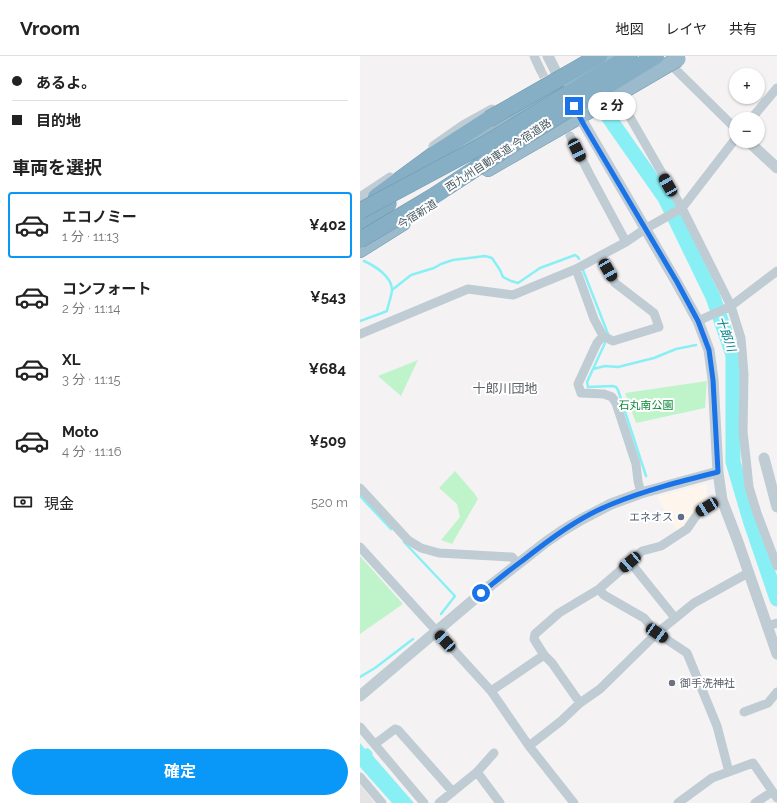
<!DOCTYPE html>
<html lang="ja">
<head>
<meta charset="utf-8">
<style>
  :root { --surface:#fff; --page:#f6f6f6; --text:#222; --muted:#767676; --line:#e0e0e0; --accent:#0997f8 }
  body { margin:0; font-family:Raleway,"Noto Sans JP",sans-serif; background:var(--page); color:var(--text); height:100vh; display:flex; flex-direction:column; font-size:15px; white-space:nowrap }
  * { box-sizing:border-box; margin:0 }
  p { font-size:13px; color:var(--muted) }
  .icon { flex:none; width:22px; height:22px; fill:none; stroke:currentColor; stroke-width:2; stroke-linecap:round; stroke-linejoin:round }
  .map { position:relative; flex:1; overflow:hidden }
  .drawer { display:flex; flex-direction:column; background:var(--surface); width:360px }
  .drawer>* { flex:none }
  .top-card { display:grid; align-content:center; height:88px; padding:0 12px; background:var(--surface) }
  .controls { position:absolute; left:369px; top:12px; display:grid; gap:8px }
  .controls a { display:grid; place-items:center; width:36px; height:36px; border-radius:50%; background:var(--surface); box-shadow:0 1px 3px #0004; font-size:20px }
  .end { position:absolute; width:18px; height:18px; margin:-9px; border:5px solid #1a73e8; background:#fff; box-shadow:0 0 0 2px #fff }
  .from { border-radius:50% }
  .bubble { position:absolute; height:28px; border-radius:14px; background:var(--surface); box-shadow:0 1px 3px #0004; font-size:13px; font-weight:700; line-height:28px; text-align:center }
  .car { position:absolute; width:12px; height:24px; margin:-12px -6px; border-radius:5px; box-shadow:0 0 3px 1px #0007; background:linear-gradient(#222 24%,#8ab4d8 0 40%,#222 0 76%,#8ab4d8 0 86%,#222 0) }
  .top-card b { display:flex; align-items:center; gap:14px; height:38px; font-size:15px }
  .top-card b+b { border-top:1px solid var(--line) }
  .top-card i { width:10px; height:10px; background:var(--text) }
  ul { padding:0; list-style:none }
  li { display:flex; align-items:center; gap:12px; height:66px; margin:0 8px 6px; padding:0 4px; border:2px solid transparent; border-radius:4px }
  li div { flex:1 }
  li b { display:block; font-size:15px }
  li em { font-style:normal; font-weight:700 }
  li.active { border-color:var(--accent) }
  li>.icon { width:36px; height:36px; stroke-width:1.5 }
  h2 { padding:0 12px; font-size:18px; line-height:48px }
  .pay { display:flex; align-items:center; gap:10px; height:44px; padding:0 12px; font-size:15px }
  .pay p { margin-inline-start:auto }
  .cta { display:flex; gap:8px; margin-top:auto; padding:8px 12px }
  .cta a { flex:1; height:46px; border-radius:24px; background:var(--accent); color:#fff; font-size:16px; font-weight:700; line-height:46px; text-align:center }
  header { display:flex; align-items:center; gap:24px; box-sizing:border-box; height:56px; padding:0 20px; background:var(--surface); border-bottom:1px solid var(--line) }
  header strong { font-size:19px }
  nav { display:flex; gap:22px; margin-inline-start:auto; font-size:14px }
  main { display:flex; flex:1; min-height:0 }
  .map>svg:first-child { display:block }
</style>
</head>
<body>
<header>
<strong>Vroom</strong>
<nav><a>地図</a><a>レイヤ</a><a>共有</a></nav>
</header>
<main>
<section class="drawer">
<div class="top-card">
<b><i class="from"></i>あるよ。</b>
<b><i></i>目的地</b>
</div>
<h2>車両を選択</h2>
<ul>
<li class="active"><svg class="icon" aria-label="car" viewBox="0 0 24 24"><path d="M5 17H2v-5l4-1 3-4h7l3 4 3 1v5h-3M9 17h6M6 11h13"/><circle cx="7" cy="17" r="2"/><circle cx="17" cy="17" r="2"/></svg><div><b>エコノミー</b><p>1 分 · 11:13</p></div><em>¥402</em></li>
<li><svg class="icon" aria-label="car" viewBox="0 0 24 24"><path d="M5 17H2v-5l4-1 3-4h7l3 4 3 1v5h-3M9 17h6M6 11h13"/><circle cx="7" cy="17" r="2"/><circle cx="17" cy="17" r="2"/></svg><div><b>コンフォート</b><p>2 分 · 11:14</p></div><em>¥543</em></li>
<li><svg class="icon" aria-label="car" viewBox="0 0 24 24"><path d="M5 17H2v-5l4-1 3-4h7l3 4 3 1v5h-3M9 17h6M6 11h13"/><circle cx="7" cy="17" r="2"/><circle cx="17" cy="17" r="2"/></svg><div><b>XL</b><p>3 分 · 11:15</p></div><em>¥684</em></li>
<li><svg class="icon" aria-label="car" viewBox="0 0 24 24"><path d="M5 17H2v-5l4-1 3-4h7l3 4 3 1v5h-3M9 17h6M6 11h13"/><circle cx="7" cy="17" r="2"/><circle cx="17" cy="17" r="2"/></svg><div><b>Moto</b><p>4 分 · 11:16</p></div><em>¥509</em></li>
</ul>
<div class="pay"><svg class="icon" aria-label="cash" viewBox="0 0 24 24"><path d="M3 7h18v10H3z"/><circle cx="12" cy="12" r="2"/></svg>現金<p>520 m</p></div>
<div class="cta"><a>確定</a></div>
</section>
<div class="map">
<svg width="417" height="747" viewBox="0 0 417 747">
  <rect width="100%" height="100%" fill="#f5f2f3"/>
  <path fill="#fef6ed" d="M 348,427 L 346,441 L 341,449 L 325,472 L 318,476 L 297,441 Z"/>
  <path fill="#e6e3e5" d="M 0,729 L 15,747 L 0,747 Z"/>
  <path fill="#bff4cb" d="M 58,304 L 41,340 L 18,320 Z
    M 347,325 L 345,352 L 276,367 L 265,337 Z
    M 95,415 L 114,437 L 118,443 L 92,488 L 81,484 L 100,461 L 97,448 L 79,432 Z
    M 0,500 L 43,548 L 0,578 Z"/>
  <path fill="#88f0f5" d="M 0,687 L 5,693 L 8,692 L 12,696 L 13,700 L 54,747 L 32,747 L 0,711 Z"/>
  <g fill="none" stroke-linecap="round" stroke-linejoin="round">
    <path stroke="#88f0f5" stroke-width="2.5" d="M 223,214 L 248,278
      M 32,234 L 51,219 L 74,212 L 81,208 L 93,204 L 125,200 L 132,202 L 140,214 L 143,221 L 151,225 L 158,227 L 180,212 L 215,199 L 218,201 L 219,203
      M 0,265 L 22,257 L 27,255 C 28,248 32,240 32,233 C 31,220 15,210 4,205
      M 245,287 L 227,326 L 228,331 L 253,330 L 256,331 L 258,334 L 286,420
      M 233,313 L 245,310 L 258,311 L 294,302 L 316,293 L 336,289
      M 0,440 L 31,473
      M 44,486 L 95,540 L 81,558
      M 0,621 L 15,612 L 53,583"/>
    <path stroke="#88f0f5" stroke-width="15" d="M 247,59 L 305,142 L 353,241 L 373,299 L 373,406 L 390,464 L 417,543"/>
    <path stroke="#cacccf" stroke-width="9" stroke-dasharray="9 4.5" stroke-linecap="butt" d="M 180,13 L 190,33"/>
    <g stroke="#719ab1" stroke-width="16">
      <path id="trunk" d="M 101,93 L 210,26
        M 128,113 L 229,55
        M 0,194 L 43,167"/>
    </g>
    <g stroke="#719ab1" stroke-width="17">
      <path id="motorway" d="M 16,141 L 73,99 L 129,63
        M 0,165 L 28,148"/>
    </g>
    <path stroke="#bfccd3" stroke-width="9" d="M 174,0 L 180,13
      M 307,5 L 376,73
      M 255,35 L 322,152 L 371,250 L 381,282 L 384,318 L 383,376 L 386,402 L 389,431 L 397,457 L 417,510
      M 391,63 L 417,32
      M 210,80 L 231,121 L 266,186
      M 73,90 L 103,69 L 132,53
      M 0,141 L 30,121
      M 240,200 L 255,227 L 294,257 L 299,271 L 253,285 L 243,280
      M 216,213 L 234,263 L 243,280 L 237,287 L 218,328 L 221,337 L 244,338 L 252,341 L 256,347 L 276,408 L 278,425 L 281,437
      M 338,265 L 371,250 L 417,215
      M 0,278 L 108,233 L 153,239 L 216,213 L 240,200 L 266,186 L 285,173 L 322,152 L 376,82
      M 0,432 L 48,484 L 61,492 L 79,497 L 152,501 L 158,508
      M 0,491 L 131,635 L 169,690 L 214,747
      M 239,533 L 244,539 L 284,562 L 297,577 L 327,597 L 357,670 L 369,716
      M 315,562 L 270,506 L 282,495 L 301,490 L 327,473 L 339,456 L 356,445 L 362,444
      M 407,570 L 417,567
      M 131,635 L 184,599
      M 220,647 L 192,607 L 184,599 L 174,583 L 175,578 L 199,557 L 239,533 L 270,506
      M 384,656 L 408,647 L 417,636
      M 0,671 L 64,747
      M 15,688 L 35,673 L 38,674 L 93,736
      M 169,690 L 201,665 L 220,647 L 240,633 L 297,577 L 334,547 L 388,517
      M 117,716 L 140,747
      M 0,721 L 22,747
      M 79,747 L 117,716 L 134,697
      M 318,747 L 352,722 L 393,707 L 417,742
      M 395,747 L 412,736"/>
    <path stroke="#bfccd3" stroke-width="11" d="M 188,0 L 202,28
      M 216,54 L 317,227 L 338,265 L 349,294 L 353,323 L 358,416 L 362,444 L 377,483 L 417,598
      M 388,85 L 417,112
      M 404,402 L 417,451
      M 0,640 L 131,529 L 186,486 L 202,475 L 222,463 L 251,448 L 281,437 L 358,416"/>
    <use href="#trunk" stroke="#9bbbcc" stroke-width="15"/>
    <use href="#motorway" stroke="#86afc5" stroke-width="16"/>
    <g stroke="#719ab1" stroke-width="16" stroke-linecap="butt">
      <path id="trunk-bridge" d="M 210,26 L 254,0
        M 229,55 L 318,3"/>
    </g>
    <g stroke="#719ab1" stroke-width="17" stroke-linecap="butt">
      <path id="motorway-bridge" d="M 129,63 L 239,0
        M 0,155 L 125,88 L 270,0
        M 0,184 L 72,141 L 167,79 L 296,0"/>
    </g>
    <use href="#trunk-bridge" stroke="#9bbbcc" stroke-width="15"/>
    <use href="#motorway-bridge" stroke="#86afc5" stroke-width="16"/>
  </g>
  <g fill="none" stroke-linecap="round" stroke-linejoin="round">
    <path stroke="#1a73e8" stroke-width="5" d="M 121,537 C 135,526 148,515 162,505 C 190,483 219,461 252,448 C 286,434 322,425 358,416 L 353,324 L 349,294 L 338,265 L 317,226 L 224,69 L 214,50"/>
  </g>
  <circle fill="#5c6f8a" stroke="#fff" stroke-width="1.5" cx="321" cy="461" r="4"/>
  <circle fill="#6b7280" stroke="#fff" stroke-width="1.5" cx="312" cy="627" r="4"/>
  <g text-anchor="middle" stroke-width="4" stroke-linejoin="round" paint-order="stroke">
    <g font-size="11" fill="#485a62" stroke="#fff">
      <text transform="translate(138 99) rotate(-33)" y="4">西九州自動車道;今宿道路</text>
      <text transform="translate(57 158) rotate(-32)" y="4">今宿新道</text>
    </g>
    <g font-size="11" fill="#0e8838" stroke="#fff">
      <text x="286" y="353">石丸南公園</text>
    </g>
    <g font-size="11" fill="#4e5e75" stroke="#fff" text-anchor="end">
      <text x="313" y="465">エネオス</text>
    </g>
    <g font-size="11" fill="#5b616d" stroke="#fff" text-anchor="start">
      <text x="320" y="631">御手洗神社</text>
    </g>
    <g font-size="12" font-style="italic" fill="#058289" stroke="#fff">
      <text transform="translate(366 278) rotate(71)" y="4">十郎川</text>
    </g>
    <g font-size="13" fill="#5e6468" stroke="#fff">
      <text x="145" y="337">十郎川団地</text>
    </g>
  </g>
</svg>
<div class="controls">
<a>+</a>
<a>−</a>
</div>
<i class="end from" style="left:121px;top:537px"></i>
<i class="end" style="left:214px;top:50px"></i>
<div class="bubble" style="left:228px;top:36px;width:48px">2 分</div>
<i class="car" style="left:217px;top:94px;rotate:154deg"></i>
<i class="car" style="left:308px;top:129px;rotate:330deg"></i>
<i class="car" style="left:248px;top:214px;rotate:150deg"></i>
<i class="car" style="left:347px;top:451px;rotate:239deg"></i>
<i class="car" style="left:270px;top:506px;rotate:229deg"></i>
<i class="car" style="left:297px;top:577px;rotate:125deg"></i>
<i class="car" style="left:85px;top:585px;rotate:318deg"></i>
</div>
</main>
</body>
</html>
